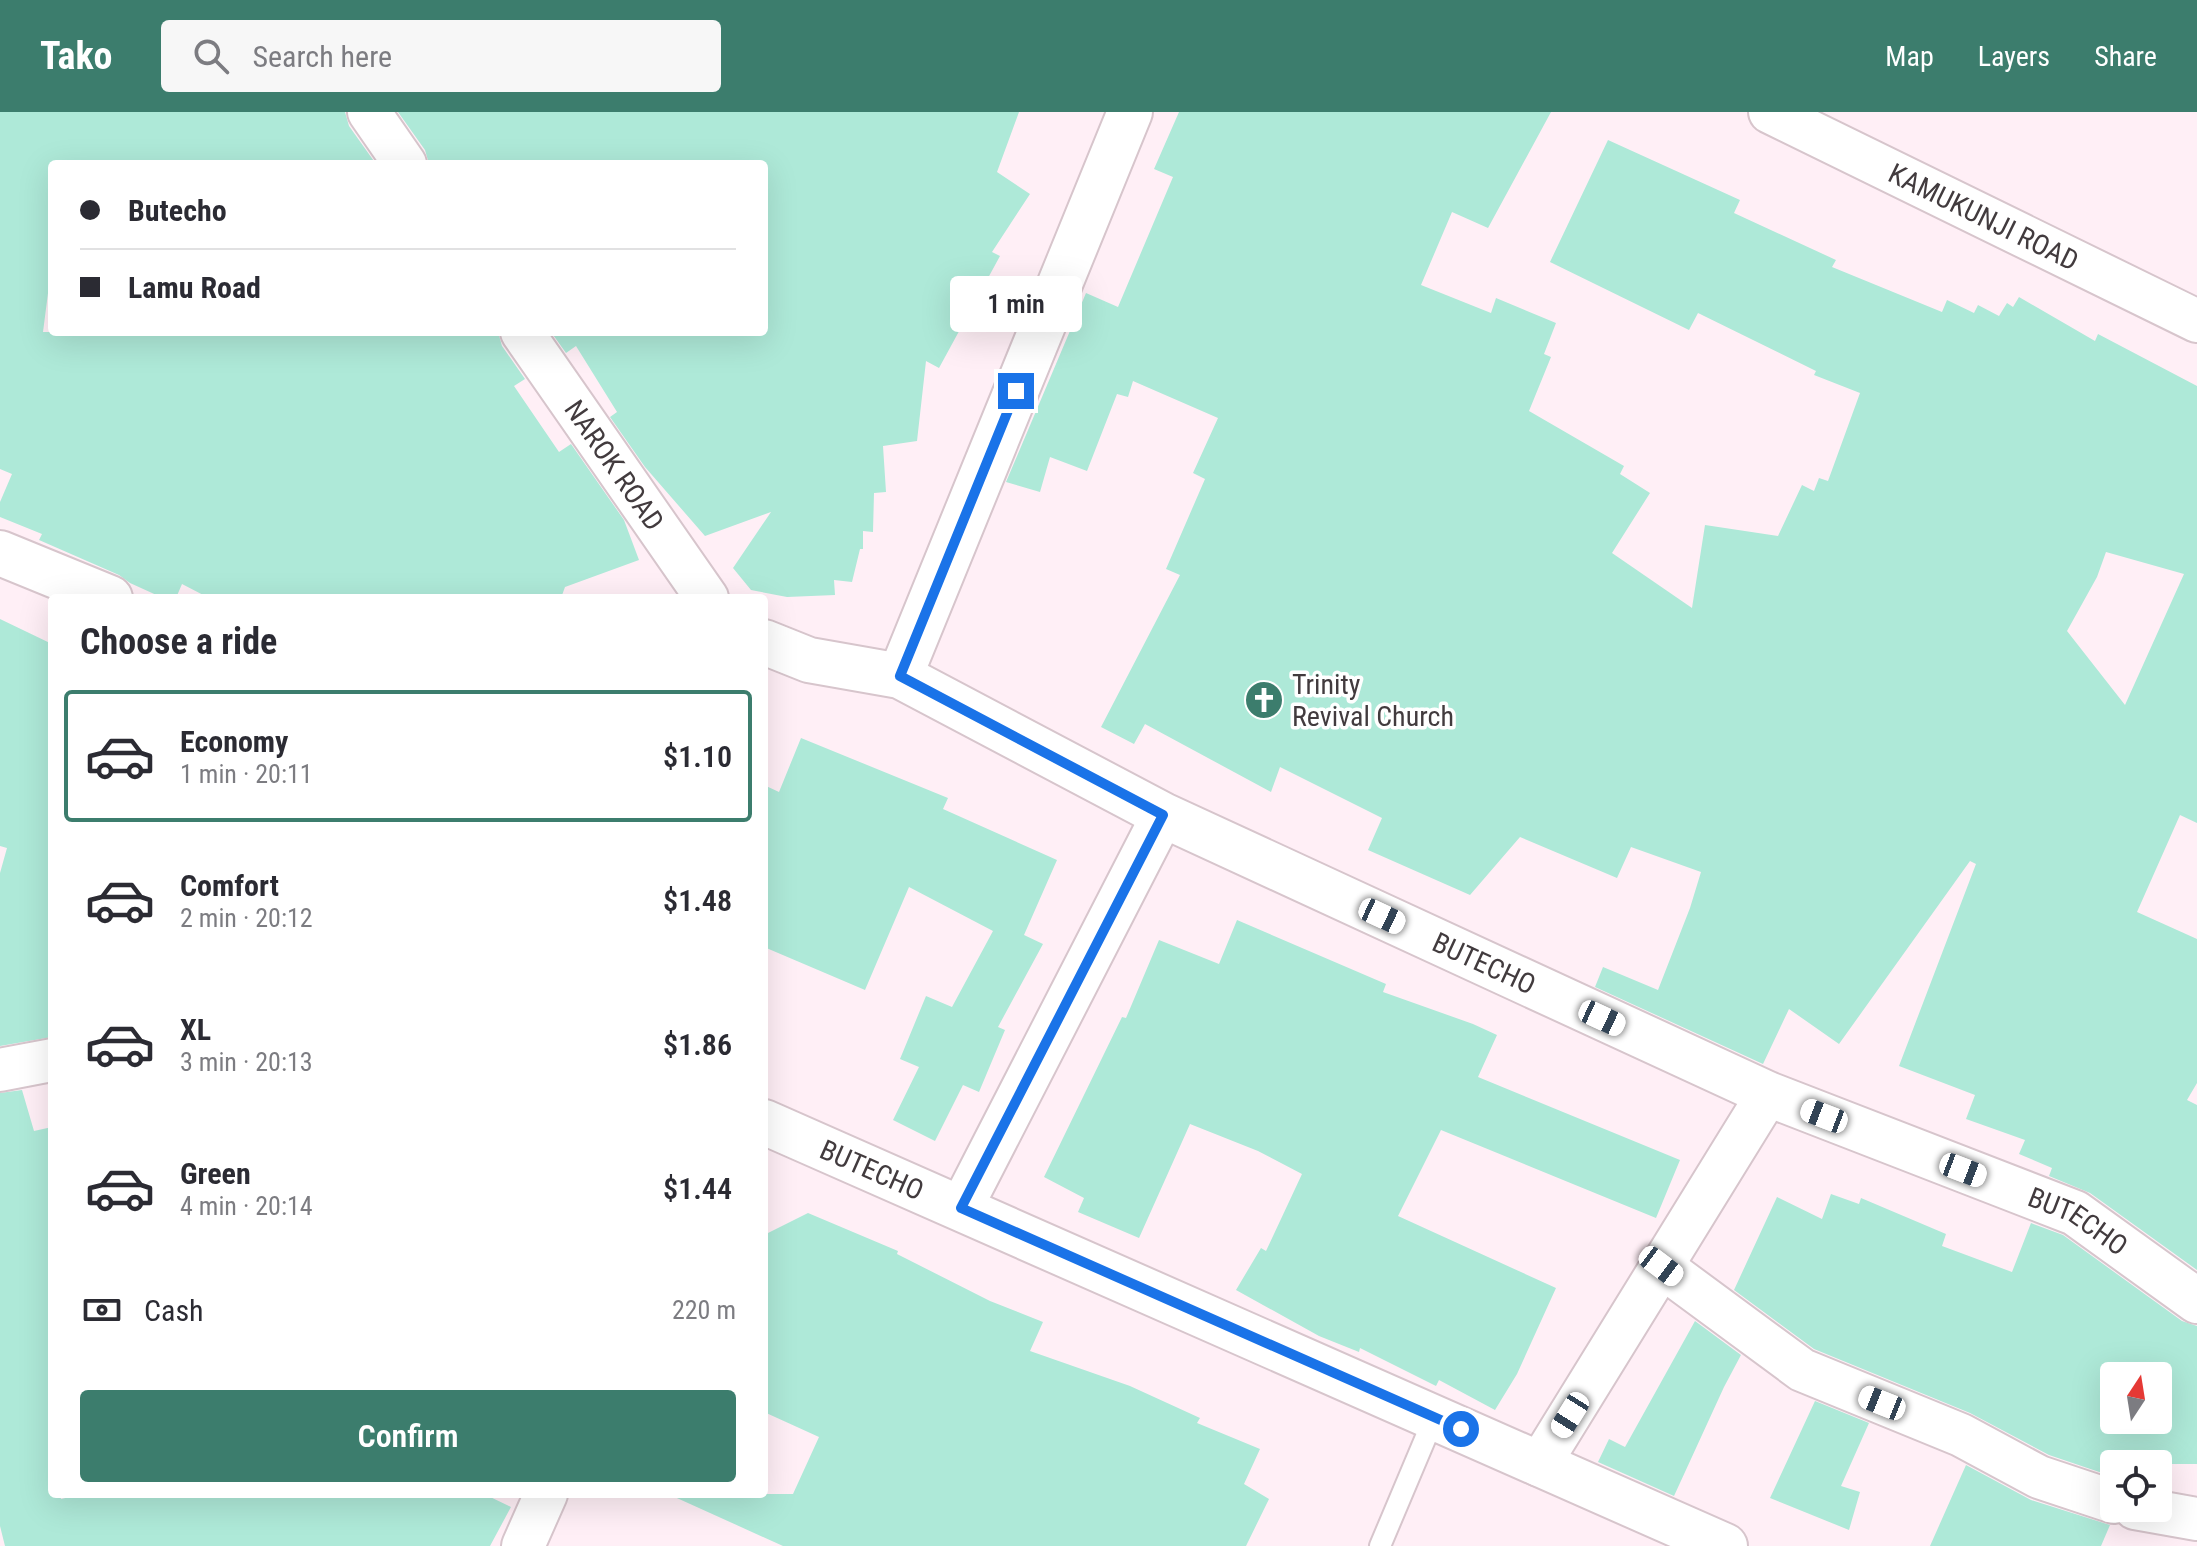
<!DOCTYPE html>
<html lang="en">
<head>
<meta charset="utf-8">
<style>
  :root { --surface:#fff; --page:#f7f7f7; --text:#2b2b33; --muted:#7c7c81; --line:#e1e1e2; --accent:#3c7d6d }
  body { margin:0; font-family:"Roboto Condensed",sans-serif; background:var(--page); color:var(--text); height:100vh; display:flex; flex-direction:column; font-size:30px; white-space:nowrap }
  * { box-sizing:border-box; margin:0 }
  p { font-size:26px; color:var(--muted) }
  .icon { flex:none; width:44px; height:44px; fill:none; stroke:currentColor; stroke-width:2; stroke-linecap:round; stroke-linejoin:round }
  .map { position:relative; flex:1; overflow:hidden }
  .side { position:absolute; left:48px; top:482px; width:720px; height:904px; display:flex; flex-direction:column; background:var(--surface); border-radius:8px; box-shadow:0 8px 32px #0002 }
  .side>* { flex:none }
  .banner { position:absolute; left:48px; top:48px; width:720px; height:176px; border-radius:8px; box-shadow:0 8px 32px #0002; display:grid; align-content:center; height:176px; padding:0 32px; background:var(--surface) }
  .needle { width:52px; rotate:12deg }
  .controls { position:absolute; left:2100px; top:1250px; display:grid; gap:16px }
  .controls a { display:grid; place-items:center; width:72px; height:72px; border-radius:8px; background:var(--surface); box-shadow:0 8px 32px #0002; font-size:40px }
  .end { position:absolute; width:36px; height:36px; margin:-18px; border:10px solid #1a73e8; background:#fff; box-shadow:0 0 0 4px #fff }
  .from { border-radius:50% }
  .bubble { position:absolute; height:56px; border-radius:8px; background:var(--surface); box-shadow:0 8px 32px #0002; font-size:26px; font-weight:600; line-height:56px; text-align:center }
  .car { position:absolute; width:24px; height:48px; margin:-24px -12px; border-radius:10px; box-shadow:0 0 6px 2px #0007; background:linear-gradient(#fff 24%,#345 0 40%,#fff 0 76%,#345 0 86%,#fff 0) }
  .banner b { display:flex; align-items:center; gap:28px; height:76px; font-size:30px }
  .banner b+b { border-top:2px solid var(--line) }
  .banner i { width:20px; height:20px; background:var(--text) }
  ul { padding:0; list-style:none }
  li { display:flex; align-items:center; gap:24px; height:132px; margin:0 16px 12px; padding:0 16px; border:4px solid transparent; border-radius:8px }
  li div { flex:1 }
  li b { display:block; font-size:30px }
  li em { font-style:normal; font-weight:600 }
  li.selected { border-color:var(--accent) }
  li>.icon { width:72px; height:72px; stroke-width:1.5 }
  h2 { padding:0 32px; font-size:36px; line-height:96px }
  .pay { display:flex; align-items:center; gap:20px; height:88px; padding:0 32px; font-size:30px }
  .pay p { margin-inline-start:auto }
  .cta { display:flex; gap:16px; margin-top:auto; padding:16px 32px }
  .cta a { flex:1; height:92px; border-radius:8px; background:var(--accent); color:#fff; font-size:32px; font-weight:600; line-height:92px; text-align:center }
  header { display:flex; align-items:center; gap:48px; box-sizing:border-box; height:112px; padding:0 40px; background:var(--accent); color:#fff }
  header strong { font-size:38px }
  nav { display:flex; gap:44px; margin-inline-start:auto; font-size:28px }
  .search { width:560px; height:72px; background:var(--page); display:flex; align-items:center; gap:20px; box-sizing:border-box; padding:0 28px; border-radius:8px; color:var(--muted); font-size:30px }
  .map>svg:first-child { display:block }
</style>
</head>
<body>
<header>
<strong>Tako</strong>
<div class="search"><svg class="icon" aria-label="search" viewBox="0 0 24 24"><circle cx="10" cy="10" r="6"/><path d="M15 15l6 6"/></svg>Search here</div>
<nav><a>Map</a><a>Layers</a><a>Share</a></nav>
</header>
<div class="map">
<svg width="2197" height="1434" viewBox="0 0 2197 1434">
  <rect width="100%" height="100%" fill="#ffeff6"/>
  <path fill="#aee9d8" fill-rule="evenodd" d="M 0,0 L 345,0 L 349,14 L 376,52 L 52,52 L 52,150 L 43,220 L 498,220 L 502,234 L 525,267 L 514,274 L 559,340 L 571,332 L 624,408 L 639,448 L 565,475 L 561,486 L 209,486 L 182,472 L 176,486 L 163,486 L 130,471 L 119,463 L 39,428 L 42,422 L 0,405 L 0,390 L 12,362 L 0,357 Z
    M 398,0 L 1019,0 L 997,60 L 1030,82 L 992,140 L 1000,144 L 939,256 L 926,249 L 917,329 L 883,334 L 886,380 L 874,381 L 873,420 L 863,419 L 863,437 L 860,437 L 852,470 L 834,468 L 835,483 L 787,485 L 751,478 L 733,456 L 771,400 L 705,424 L 645,355 L 610,305 L 617,300 L 576,234 L 566,241 L 551,220 L 764,220 L 764,52 L 429,52 L 425,38 Z
    M 1179,0 L 1551,0 L 1488,116 L 1452,100 L 1421,173 L 1491,201 L 1496,186 L 1556,211 L 1544,242 L 1551,245 L 1529,299 L 1624,354 L 1620,362 L 1650,381 L 1612,441 L 1692,496 L 1705,413 L 1778,424 L 1802,373 L 1814,379 L 1819,366 L 1828,369 L 1860,281 L 1814,263 L 1816,259 L 1698,201 L 1689,218 L 1550,150 L 1608,28 L 1740,88 L 1734,101 L 1836,148 L 1832,155 L 1942,200 L 1947,188 L 1974,201 L 1978,193 L 1999,204 L 2007,191 L 2013,195 L 2019,185 L 2095,229 L 2098,222 L 2197,274 L 2197,711 L 2180,703 L 2137,800 L 2197,827 L 2197,971 L 2187,988 L 2197,993 L 2197,1158 L 2090,1081 L 2049,1064 L 2052,1056 L 2019,1042 L 2025,1028 L 1966,1007 L 1975,983 L 1899,954 L 1976,752 L 1970,749 L 1839,932 L 1789,897 L 1763,952 L 1595,875 L 1603,855 L 1658,878 L 1690,796 L 1701,760 L 1631,735 L 1617,766 L 1520,725 L 1470,783 L 1368,738 L 1382,706 L 1280,655 L 1271,680 L 1145,612 L 1134,632 L 1101,615 L 1180,463 L 1166,457 L 1205,367 L 1193,361 L 1218,306 L 1133,269 L 1128,285 L 1117,282 L 1087,359 L 1050,345 L 1040,380 L 1006,370 L 1086,181 L 1118,195 L 1173,65 L 1154,57 ZM 2106,440 L 2184,462 L 2125,593 L 2067,519 L 2097,465 Z
    M 0,507 L 52,532 L 52,925 L 0,934 L 0,761 L 7,736 L 0,734 Z
    M 801,626 L 948,686 L 943,697 L 1057,748 L 1024,823 L 1043,832 L 998,915 L 1005,918 L 979,980 L 963,973 L 935,1029 L 893,1008 L 919,955 L 900,947 L 926,884 L 952,895 L 993,819 L 909,775 L 865,878 L 764,835 L 764,673 L 779,680 Z
    M 1237,808 L 1386,872 L 1383,880 L 1473,912 L 1497,923 L 1478,965 L 1680,1048 L 1656,1106 L 1441,1018 L 1398,1104 L 1556,1176 L 1517,1262 L 1495,1298 L 1439,1268 L 1436,1274 L 1360,1236 L 1359,1240 L 1319,1224 L 1236,1178 L 1261,1136 L 1266,1139 L 1302,1062 L 1258,1039 L 1190,1012 L 1139,1126 L 1078,1100 L 1084,1086 L 1044,1065 L 1122,905 L 1126,906 L 1159,828 L 1219,852 Z
    M 22,978 L 34,1019 L 52,1015 L 52,1382 L 60,1382 L 61,1387 L 83,1382 L 484,1382 L 511,1395 L 490,1434 L 5,1434 L 0,1414 L 0,981 Z
    M 1831,1082 L 1859,1092 L 1861,1086 L 1946,1122 L 1942,1134 L 2012,1160 L 2031,1111 L 2063,1123 L 2182,1209 L 2197,1214 L 2197,1352 L 2114,1352 L 2114,1365 L 2049,1343 L 1970,1301 L 1814,1237 L 1734,1178 L 1777,1085 L 1822,1107 ZM 2114,1264 L 2158,1264 L 2158,1308 L 2114,1308 Z
    M 808,1101 L 898,1139 L 897,1142 L 990,1189 L 1043,1210 L 1030,1239 L 1130,1274 L 1200,1306 L 1197,1311 L 1260,1337 L 1244,1372 L 1269,1387 L 1246,1434 L 783,1434 L 668,1382 L 793,1382 L 819,1325 L 764,1300 L 764,1123 Z
    M 1695,1209 L 1741,1243 L 1724,1275 L 1674,1384 L 1598,1350 L 1609,1327 L 1625,1335 Z
    M 1815,1289 L 1869,1311 L 1841,1374 L 1860,1380 L 1849,1418 L 1770,1386 Z
    M 1966,1353 L 2031,1388 L 2110,1413 L 2101,1434 L 1930,1434 Z"/>
  <g fill="none" stroke-linecap="round" stroke-linejoin="round">
    <g stroke="#d7c5cc" stroke-width="24">
      <path id="lane" d="M 1380,1434 L 1434,1306"/>
    </g>
    <g stroke="#d7c5cc" stroke-width="46">
      <g id="street">
        <path d="M 369,0 L 405,52"/>
        <path id="s1" d="M 1770,0 L 2197,209"/>
        <path id="s2" d="M 522,220 L 707,486"/>
        <path d="M 0,958 L 52,948"/>
        <path d="M 961,1096 L 1163,703"/>
        <path d="M 1661,1154 L 1802,1258 L 1961,1323 L 2039,1365 L 2114,1390"/>
        <path d="M 1539,1353 L 1768,982"/>
        <path d="M 2135,1396 L 2197,1407"/>
        <path d="M 523,1434 L 546,1382"/>
      </g>
    </g>
    <g stroke="#d7c5cc" stroke-width="48">
      <g id="secondary">
        <path d="M 0,441 L 110,486"/>
        <path id="s3" d="M 764,530 L 809,548 L 900,564 L 1163,703 L 1768,982 L 2075,1101 L 2197,1189"/>
        <path d="M 900,564 L 1130,0"/>
        <path id="s4" d="M 764,1010 L 1725,1434"/>
      </g>
    </g>
    <use href="#lane" stroke="#fff" stroke-width="20"/>
    <use href="#street" stroke="#fff" stroke-width="42"/>
    <use href="#secondary" stroke="#fff" stroke-width="44"/>
  </g>
  <g fill="none" stroke-linecap="round" stroke-linejoin="round">
    <path stroke="#1a73e8" stroke-width="10" d="M 1016,279 L 900,564 L 1163,703 L 961,1096 L 1461,1317"/>
  </g>
  <defs>
    <g id="church-disc" transform="scale(2)"><circle r="9.5" fill="#3c7d6d" stroke="#fff"/><path d="M-1.2-6h2.4v3.5h3.3v2.4h-3.3V6h-2.4V-.1h-3.3v-2.4h3.3Z" fill="#fff"/></g>
  </defs>
  <g fill-rule="evenodd">
    <use href="#church-disc" x="1264" y="588"/>
  </g>
  <g text-anchor="middle" stroke-width="7" stroke-linejoin="round" paint-order="stroke">
    <g font-size="28" fill="#423b3e" stroke="#fff">
      <text dy="10" stroke="none"><textPath href="#s1" startOffset="238">KAMUKUNJI ROAD</textPath></text>
      <text dy="10" stroke="none"><textPath href="#s2" startOffset="162">NAROK ROAD</textPath></text>
      <text dy="10" stroke="none"><textPath href="#s3" startOffset="792">BUTECHO</textPath></text>
      <text dy="10" stroke="none"><textPath href="#s4" startOffset="118">BUTECHO</textPath></text>
      <text dy="10" stroke="none"><textPath href="#s3" startOffset="1440">BUTECHO</textPath></text>
    </g>
    <g font-size="28" fill="#423b3e" stroke="#fff" text-anchor="start">
      <text x="1292" y="582">Trinity<tspan x="1292" dy="32">Revival Church</tspan></text>
    </g>
  </g>
</svg>
<div class="controls">
<a><svg class="needle" viewBox="-14 -14 28 28"><path d="M0-13l5 13h-10z" fill="#e53935"/><path d="M0 13l5-13h-10z" fill="#7c7c81"/></svg></a>
<a><svg class="icon" aria-label="locate" viewBox="0 0 24 24"><circle cx="12" cy="12" r="6"/><path d="M12 2v4M12 18v4M2 12h4M18 12h4"/></svg></a>
</div>
<i class="end from" style="left:1461px;top:1317px"></i>
<i class="end" style="left:1016px;top:279px"></i>
<div class="bubble" style="left:950px;top:164px;width:132px">1 min</div>
<i class="car" style="left:1382px;top:804px;rotate:115deg"></i>
<i class="car" style="left:1602px;top:906px;rotate:115deg"></i>
<i class="car" style="left:1824px;top:1004px;rotate:291deg"></i>
<i class="car" style="left:1963px;top:1058px;rotate:111deg"></i>
<i class="car" style="left:1661px;top:1154px;rotate:127deg"></i>
<i class="car" style="left:1882px;top:1291px;rotate:292deg"></i>
<i class="car" style="left:1570px;top:1303px;rotate:212deg"></i>
<div class="banner">
<b><i class="from"></i>Butecho</b>
<b><i></i>Lamu Road</b>
</div>
<section class="side">
<h2>Choose a ride</h2>
<ul>
<li class="selected"><svg class="icon" aria-label="car" viewBox="0 0 24 24"><path d="M5 17H2v-5l4-1 3-4h7l3 4 3 1v5h-3M9 17h6M6 11h13"/><circle cx="7" cy="17" r="2"/><circle cx="17" cy="17" r="2"/></svg><div><b>Economy</b><p>1 min · 20:11</p></div><em>$1.10</em></li>
<li><svg class="icon" aria-label="car" viewBox="0 0 24 24"><path d="M5 17H2v-5l4-1 3-4h7l3 4 3 1v5h-3M9 17h6M6 11h13"/><circle cx="7" cy="17" r="2"/><circle cx="17" cy="17" r="2"/></svg><div><b>Comfort</b><p>2 min · 20:12</p></div><em>$1.48</em></li>
<li><svg class="icon" aria-label="car" viewBox="0 0 24 24"><path d="M5 17H2v-5l4-1 3-4h7l3 4 3 1v5h-3M9 17h6M6 11h13"/><circle cx="7" cy="17" r="2"/><circle cx="17" cy="17" r="2"/></svg><div><b>XL</b><p>3 min · 20:13</p></div><em>$1.86</em></li>
<li><svg class="icon" aria-label="car" viewBox="0 0 24 24"><path d="M5 17H2v-5l4-1 3-4h7l3 4 3 1v5h-3M9 17h6M6 11h13"/><circle cx="7" cy="17" r="2"/><circle cx="17" cy="17" r="2"/></svg><div><b>Green</b><p>4 min · 20:14</p></div><em>$1.44</em></li>
</ul>
<div class="pay"><svg class="icon" aria-label="cash" viewBox="0 0 24 24"><path d="M3 7h18v10H3z"/><circle cx="12" cy="12" r="2"/></svg>Cash<p>220 m</p></div>
<div class="cta"><a>Confirm</a></div>
</section>
</div>
</body>
</html>
